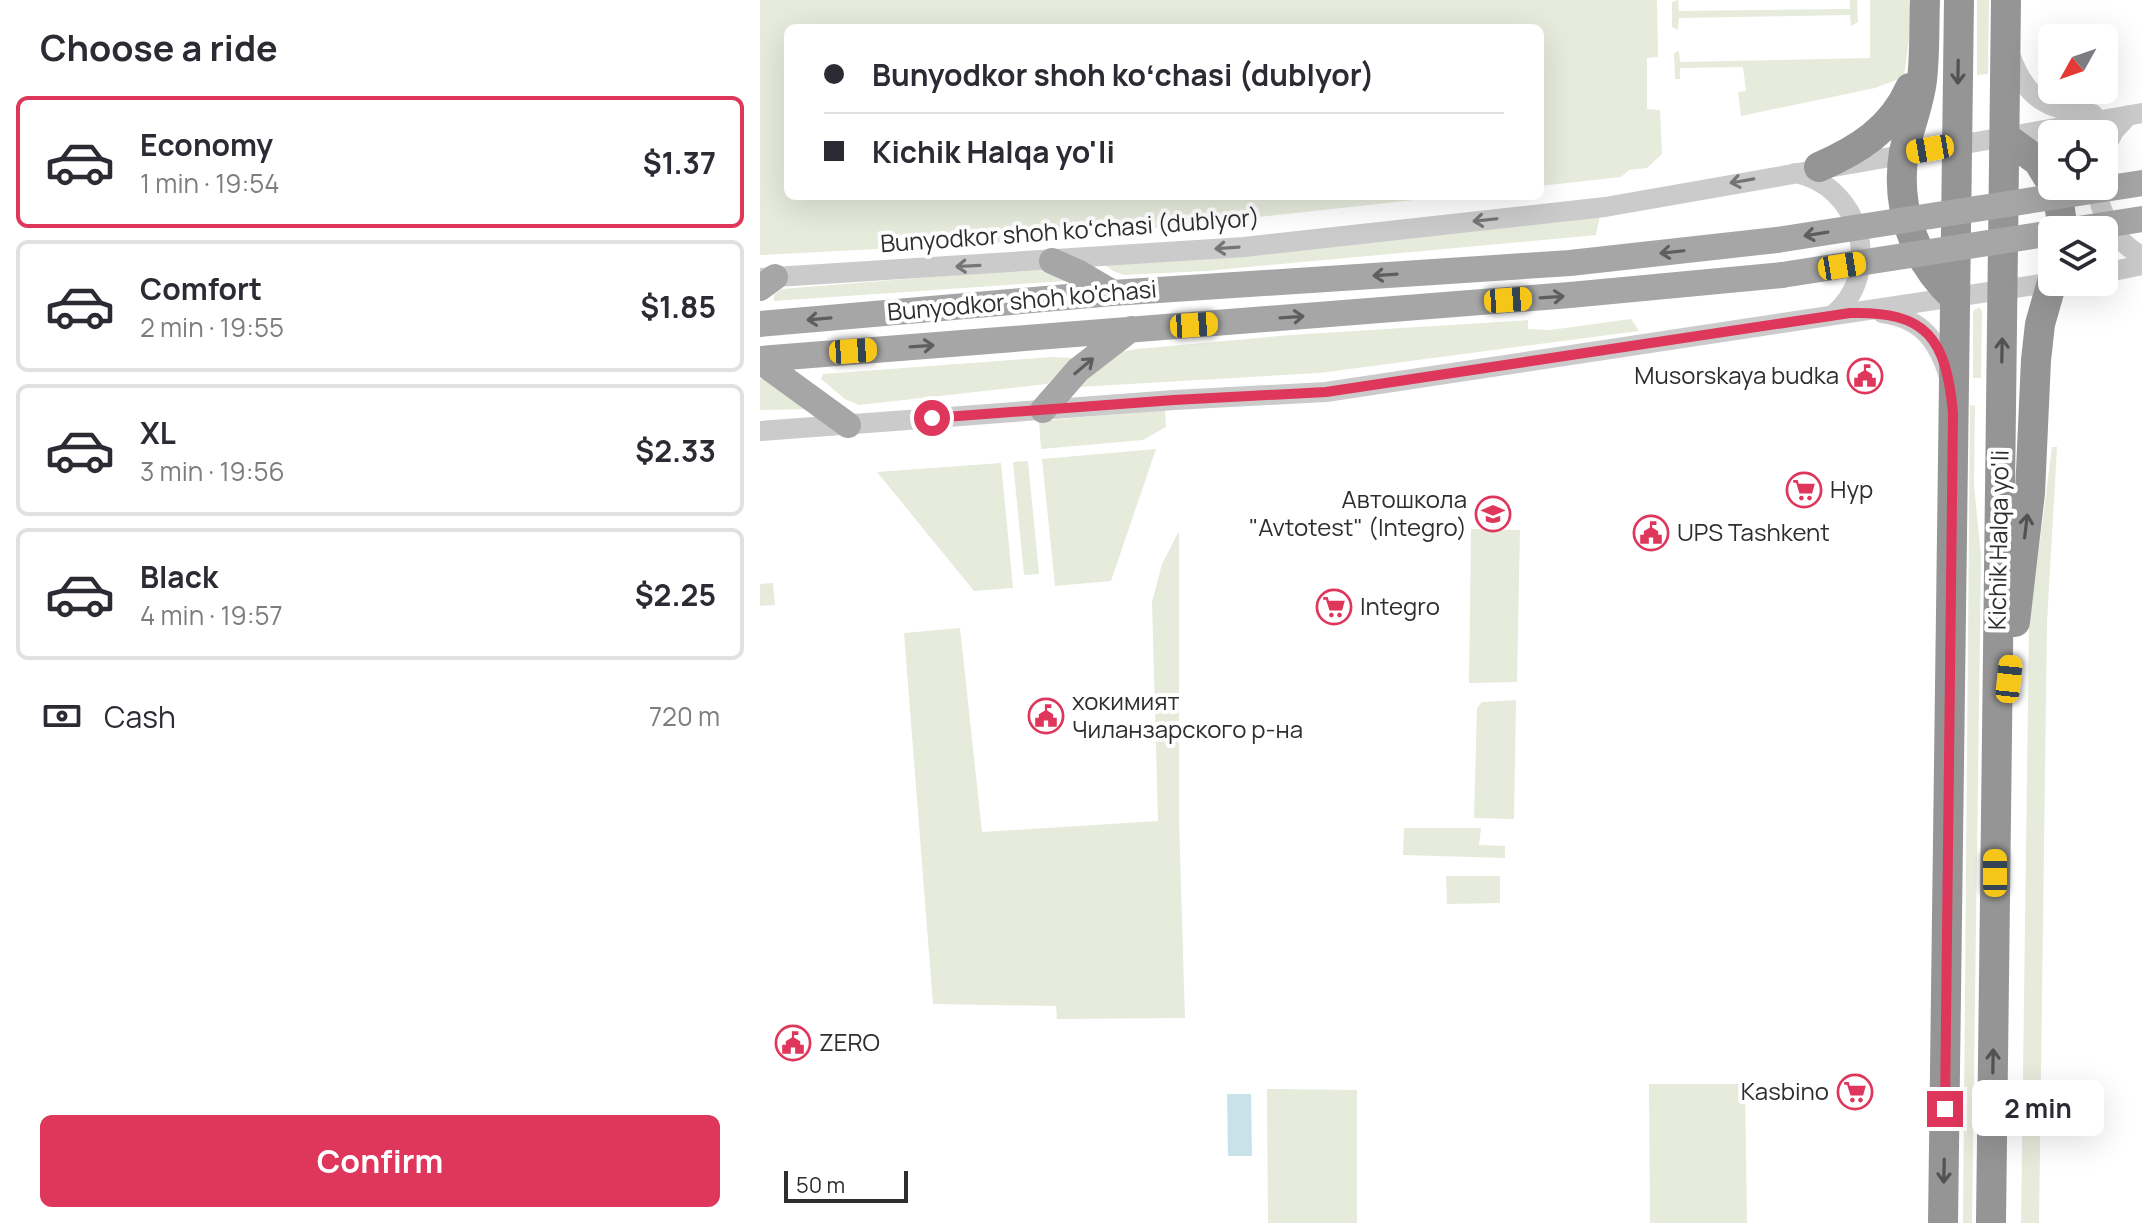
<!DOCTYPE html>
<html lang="en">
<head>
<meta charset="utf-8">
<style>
  :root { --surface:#fff; --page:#f2f2f3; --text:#2b2b33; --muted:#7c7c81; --line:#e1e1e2; --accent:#df365b }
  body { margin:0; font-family:Manrope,sans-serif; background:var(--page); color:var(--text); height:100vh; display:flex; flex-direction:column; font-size:30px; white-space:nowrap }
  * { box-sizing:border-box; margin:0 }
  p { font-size:26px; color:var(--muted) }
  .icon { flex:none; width:44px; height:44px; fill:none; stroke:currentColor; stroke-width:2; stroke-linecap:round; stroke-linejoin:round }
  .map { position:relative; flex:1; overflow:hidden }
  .details { display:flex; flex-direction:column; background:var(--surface); width:760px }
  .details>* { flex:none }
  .top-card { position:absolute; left:24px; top:24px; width:760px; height:176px; border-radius:12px; box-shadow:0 8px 32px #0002; display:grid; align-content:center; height:176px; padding:0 40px; background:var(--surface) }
  .needle { width:52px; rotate:230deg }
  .controls { position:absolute; left:1278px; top:24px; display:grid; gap:16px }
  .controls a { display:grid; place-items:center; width:80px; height:80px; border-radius:12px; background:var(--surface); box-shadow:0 8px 32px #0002; font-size:40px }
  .scale { position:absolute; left:24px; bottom:20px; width:124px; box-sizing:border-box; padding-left:8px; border:4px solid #2e2e2e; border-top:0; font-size:22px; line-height:28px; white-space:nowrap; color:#2e2e2e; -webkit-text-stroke:6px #fff; paint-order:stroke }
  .end { position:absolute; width:36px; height:36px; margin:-18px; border:10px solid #df365b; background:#fff; box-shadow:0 0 0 4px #fff }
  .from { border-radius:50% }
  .bubble { position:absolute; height:56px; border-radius:12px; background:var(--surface); box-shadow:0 8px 32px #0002; font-size:26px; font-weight:700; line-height:56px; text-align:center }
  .car { position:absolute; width:24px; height:48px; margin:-24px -12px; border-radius:10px; box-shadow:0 0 6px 2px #0007; background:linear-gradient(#f5c518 24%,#345 0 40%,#f5c518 0 76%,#345 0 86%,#f5c518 0) }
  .top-card b { display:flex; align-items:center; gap:28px; height:76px; font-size:30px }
  .top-card b+b { border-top:2px solid var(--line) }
  .top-card i { width:20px; height:20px; background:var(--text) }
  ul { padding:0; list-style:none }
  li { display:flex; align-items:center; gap:24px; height:132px; margin:0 16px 12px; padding:0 24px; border:4px solid var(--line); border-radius:12px }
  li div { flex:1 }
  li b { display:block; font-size:30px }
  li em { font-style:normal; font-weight:700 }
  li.on { border-color:var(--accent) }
  li>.icon { width:72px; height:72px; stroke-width:1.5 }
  h2 { padding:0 40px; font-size:36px; line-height:96px }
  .pay { display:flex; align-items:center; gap:20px; height:88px; padding:0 40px; font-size:30px }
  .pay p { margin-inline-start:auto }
  .primary-button { display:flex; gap:16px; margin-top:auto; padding:16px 40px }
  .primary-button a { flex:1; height:92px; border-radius:12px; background:var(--accent); color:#fff; font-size:32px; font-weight:700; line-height:92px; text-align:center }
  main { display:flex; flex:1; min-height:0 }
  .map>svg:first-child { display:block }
</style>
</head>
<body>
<main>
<section class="details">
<h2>Choose a ride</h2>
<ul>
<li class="on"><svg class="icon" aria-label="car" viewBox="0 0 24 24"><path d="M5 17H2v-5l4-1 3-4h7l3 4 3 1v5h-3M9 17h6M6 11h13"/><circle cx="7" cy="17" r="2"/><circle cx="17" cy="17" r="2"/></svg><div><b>Economy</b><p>1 min · 19:54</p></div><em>$1.37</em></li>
<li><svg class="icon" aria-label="car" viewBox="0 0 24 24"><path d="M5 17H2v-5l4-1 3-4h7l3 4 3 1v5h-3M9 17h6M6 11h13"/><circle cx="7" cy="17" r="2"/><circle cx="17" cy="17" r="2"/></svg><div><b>Comfort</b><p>2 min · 19:55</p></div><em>$1.85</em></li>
<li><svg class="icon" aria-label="car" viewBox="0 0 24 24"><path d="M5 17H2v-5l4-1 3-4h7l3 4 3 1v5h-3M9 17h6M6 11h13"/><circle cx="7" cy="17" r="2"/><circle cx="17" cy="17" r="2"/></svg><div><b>XL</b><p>3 min · 19:56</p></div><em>$2.33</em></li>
<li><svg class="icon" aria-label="car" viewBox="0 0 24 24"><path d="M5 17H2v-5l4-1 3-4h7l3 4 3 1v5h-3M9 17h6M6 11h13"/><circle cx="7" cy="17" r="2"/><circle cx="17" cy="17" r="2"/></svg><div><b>Black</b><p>4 min · 19:57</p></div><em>$2.25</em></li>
</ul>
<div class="pay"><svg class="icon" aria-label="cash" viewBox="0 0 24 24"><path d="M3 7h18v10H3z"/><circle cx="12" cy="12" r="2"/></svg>Cash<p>720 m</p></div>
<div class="primary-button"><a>Confirm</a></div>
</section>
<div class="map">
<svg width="1382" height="1223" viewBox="0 0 1382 1223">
  <rect width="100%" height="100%" fill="#fff"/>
  <path fill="#e6ebdc" d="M 0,0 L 897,0 L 898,57 L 887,58 L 887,109 L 900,110 L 902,154 L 887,168 L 869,170 L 861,177 L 780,186 L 780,28 L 28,28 L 28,196 L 691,196 L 288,240 L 0,255 Z
    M 918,0 L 919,11 L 1090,9 L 1090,0 L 1097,0 L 1098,22 L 1091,26 L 1090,15 L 919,18 L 918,30 L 912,27 L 912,2 Z
    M 1110,0 L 1154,0 L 1144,77 L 1115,88 L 981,116 L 978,92 L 986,91 L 983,67 L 920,68 L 920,79 L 915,79 L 914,53 L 919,51 L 920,62 L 1110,58 Z
    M 1217,0 L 1229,0 L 1228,74 L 1217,75 Z
    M 841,211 L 836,235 L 445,271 L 364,275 L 353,271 L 343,263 Z
    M 284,268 L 305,281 L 14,301 L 14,295 L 22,289 Z
    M 1219,307 L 1222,311 L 1221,378 L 1213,378 L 1213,311 Z
    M 871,319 L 879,331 L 559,373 L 318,387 L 355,353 L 377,349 L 530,335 L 768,320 L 768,329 L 790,330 Z
    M 292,357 L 314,358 L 287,384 L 99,405 L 85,399 L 61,379 L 63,374 Z
    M 0,379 L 7,379 L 53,409 L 0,410 Z
    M 1210,405 L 1215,406 L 1214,485 L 1221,556 L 1212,1223 L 1203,1223 Z
    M 405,410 L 406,427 L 383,440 L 281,449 L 279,421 Z
    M 1292,447 L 1297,447 L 1287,623 L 1279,1223 L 1261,1223 L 1269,627 Z
    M 396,449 L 351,581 L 295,586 L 282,459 Z
    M 268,461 L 279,574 L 264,575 L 253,462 Z
    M 241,463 L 253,588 L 214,591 L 117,472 Z
    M 711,529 L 760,530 L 757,682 L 709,683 Z
    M 419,531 L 419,821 L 425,1018 L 297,1019 L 296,1006 L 173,1004 L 144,633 L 200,628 L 222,832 L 398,821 L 392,602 L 402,564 Z
    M 13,583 L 15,605 L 0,606 L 0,584 Z
    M 756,700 L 754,819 L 714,818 L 717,708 L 722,702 Z
    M 644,828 L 721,828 L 719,845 L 745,846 L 745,858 L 643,855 Z
    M 686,876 L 740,876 L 740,903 L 687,904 Z
    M 889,1084 L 985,1084 L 987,1223 L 890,1223 Z
    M 507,1089 L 597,1090 L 597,1223 L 508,1223 Z"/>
  <path fill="#c9e2ea" d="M 467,1094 L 491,1094 L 492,1156 L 468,1156 Z"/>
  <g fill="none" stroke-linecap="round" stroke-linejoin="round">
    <path stroke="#cbcbcb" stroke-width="20" d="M 1250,54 C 1265,98 1287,111 1333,114
      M 1344,151 L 1354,131 L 1369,115
      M 1035,173 C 1100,185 1125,272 1073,315
      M 1337,186 C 1339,215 1356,242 1382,256
      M 1344,273 L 1382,265
      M 0,278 L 484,247 L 845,207 L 1382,113
      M 1122,313 C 1161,318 1178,340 1189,377
      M 0,431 L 414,400 L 566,392 L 1294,282"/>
    <path stroke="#a6a6a6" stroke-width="26" d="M 292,261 L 319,273 L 353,293
      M 0,288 L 15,277
      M 0,324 L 353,293 L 810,263 L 1017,240
      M 0,359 L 810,295 L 1022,275
      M 0,361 L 88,425
      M 283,410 L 318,370 L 371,329"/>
    <path stroke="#959595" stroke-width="30" d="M 1165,0 C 1164,27 1165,54 1162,80 C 1159,105 1149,128 1144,152 C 1135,207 1154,260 1195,298
      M 1245,137 L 1278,161 L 1292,184
      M 1059,167 C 1098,150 1132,129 1150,88
      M 1293,186 L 1299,203 L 1303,230
      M 1255,622 L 1270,493 L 1276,360 L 1280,324 L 1292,282
      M 1183,1223 L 1199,0
      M 1231,1223 L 1246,0"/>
    <path stroke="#a6a6a6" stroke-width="26" d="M 1312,230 L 1382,219
      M 1017,240 L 1382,183
      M 1022,275 L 1292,233"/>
  </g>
  <defs><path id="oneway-shaft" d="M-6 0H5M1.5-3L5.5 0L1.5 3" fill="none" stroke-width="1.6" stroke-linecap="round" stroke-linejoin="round" transform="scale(2)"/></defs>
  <g stroke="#525252">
    <use href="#oneway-shaft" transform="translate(1198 72) rotate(91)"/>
    <use href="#oneway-shaft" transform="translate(1242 350) rotate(-89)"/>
    <use href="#oneway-shaft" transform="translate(1266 526) rotate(-83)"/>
    <use href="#oneway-shaft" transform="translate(1233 1061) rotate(-89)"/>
    <use href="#oneway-shaft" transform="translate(1184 1171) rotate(91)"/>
  </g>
  <g stroke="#757575">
    <use href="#oneway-shaft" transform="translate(982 181) rotate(170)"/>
    <use href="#oneway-shaft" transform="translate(725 220) rotate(174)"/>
    <use href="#oneway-shaft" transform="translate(467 248) rotate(176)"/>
    <use href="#oneway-shaft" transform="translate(208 266) rotate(177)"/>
  </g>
  <g stroke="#5e5e5e">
    <use href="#oneway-shaft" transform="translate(1056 234) rotate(171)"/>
    <use href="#oneway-shaft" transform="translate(912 252) rotate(174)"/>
    <use href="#oneway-shaft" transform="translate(625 275) rotate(176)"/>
    <use href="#oneway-shaft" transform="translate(792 297) rotate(-4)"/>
    <use href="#oneway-shaft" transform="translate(532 317) rotate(-4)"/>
    <use href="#oneway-shaft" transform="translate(59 319) rotate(175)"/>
    <use href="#oneway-shaft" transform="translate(162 346) rotate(-4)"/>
    <use href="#oneway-shaft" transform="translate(324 366) rotate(-40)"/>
  </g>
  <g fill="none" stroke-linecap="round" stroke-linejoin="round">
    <path stroke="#df365b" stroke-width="10" d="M 172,418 L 414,400 L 566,392 L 1090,313 C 1167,311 1186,338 1193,413 L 1185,1109"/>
  </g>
  <defs>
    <g id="civic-ring" transform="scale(1.8)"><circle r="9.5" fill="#fff" stroke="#df365b" stroke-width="1.5"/><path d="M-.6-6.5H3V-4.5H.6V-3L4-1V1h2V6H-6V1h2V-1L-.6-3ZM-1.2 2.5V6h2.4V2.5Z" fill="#df365b"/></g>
    <g id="supermarket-ring" transform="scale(1.8)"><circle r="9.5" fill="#fff" stroke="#df365b" stroke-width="1.5"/><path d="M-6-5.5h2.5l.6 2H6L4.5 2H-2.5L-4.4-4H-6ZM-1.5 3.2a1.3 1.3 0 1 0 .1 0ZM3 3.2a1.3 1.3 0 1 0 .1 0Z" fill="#df365b"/></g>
    <g id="school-ring" transform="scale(1.8)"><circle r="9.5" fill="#fff" stroke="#df365b" stroke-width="1.5"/><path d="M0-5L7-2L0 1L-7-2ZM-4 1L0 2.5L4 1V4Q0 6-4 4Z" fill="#df365b"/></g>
  </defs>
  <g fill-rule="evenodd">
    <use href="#civic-ring" x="1105" y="376"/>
    <use href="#supermarket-ring" x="1044" y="490"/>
    <use href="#school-ring" x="733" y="514"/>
    <use href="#civic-ring" x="891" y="533"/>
    <use href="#supermarket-ring" x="574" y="607"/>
    <use href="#civic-ring" x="286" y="716"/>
    <use href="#civic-ring" x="33" y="1043"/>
    <use href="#supermarket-ring" x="1095" y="1092"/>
  </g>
  <g text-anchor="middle" stroke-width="8" stroke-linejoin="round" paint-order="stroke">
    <g font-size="24" fill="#2e2e2e" stroke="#fff">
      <text transform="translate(310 231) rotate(-4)" y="8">Bunyodkor shoh koʻchasi (dublyor)</text>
      <text transform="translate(262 301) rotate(-5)" y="8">Bunyodkor shoh ko'chasi</text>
      <text transform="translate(1239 540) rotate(-89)" y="8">Kichik Halqa yo'li</text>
    </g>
    <g font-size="24" fill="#2e2e2e" stroke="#fff" text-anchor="start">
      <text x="1079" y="384" text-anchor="end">Musorskaya budka</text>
      <text x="1070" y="498">Нур</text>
      <text x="707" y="508" text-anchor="end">Автошкола<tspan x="707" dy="28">"Avtotest" (Integro)</tspan></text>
      <text x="917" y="541">UPS Tashkent</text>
      <text x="600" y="615">Integro</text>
      <text x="312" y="710">хокимият<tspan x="312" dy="28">Чиланзарского р-на</tspan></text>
      <text x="59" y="1051">ZERO</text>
      <text x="1069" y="1100" text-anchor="end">Kasbino</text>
    </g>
  </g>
</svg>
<div class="controls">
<a><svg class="needle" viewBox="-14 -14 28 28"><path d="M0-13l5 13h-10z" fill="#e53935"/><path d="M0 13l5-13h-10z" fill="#7c7c81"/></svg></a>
<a><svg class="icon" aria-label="locate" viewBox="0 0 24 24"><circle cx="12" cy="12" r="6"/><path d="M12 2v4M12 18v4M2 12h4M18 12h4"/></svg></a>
<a><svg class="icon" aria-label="layers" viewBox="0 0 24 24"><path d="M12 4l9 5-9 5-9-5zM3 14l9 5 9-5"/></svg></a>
</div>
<div class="scale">50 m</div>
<i class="end from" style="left:172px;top:418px"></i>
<i class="end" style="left:1185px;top:1109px"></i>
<div class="bubble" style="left:1212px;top:1080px;width:132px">2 min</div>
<i class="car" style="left:1170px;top:149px;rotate:260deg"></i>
<i class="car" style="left:1082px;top:266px;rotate:81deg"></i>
<i class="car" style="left:748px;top:300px;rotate:86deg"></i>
<i class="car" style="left:434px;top:325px;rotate:86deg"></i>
<i class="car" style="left:93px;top:351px;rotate:86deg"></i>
<i class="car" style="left:1249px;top:679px;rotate:6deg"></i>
<i class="car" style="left:1235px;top:873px;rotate:0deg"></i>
<div class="top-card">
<b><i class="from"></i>Bunyodkor shoh koʻchasi (dublyor)</b>
<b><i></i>Kichik Halqa yo'li</b>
</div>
</div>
</main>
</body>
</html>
